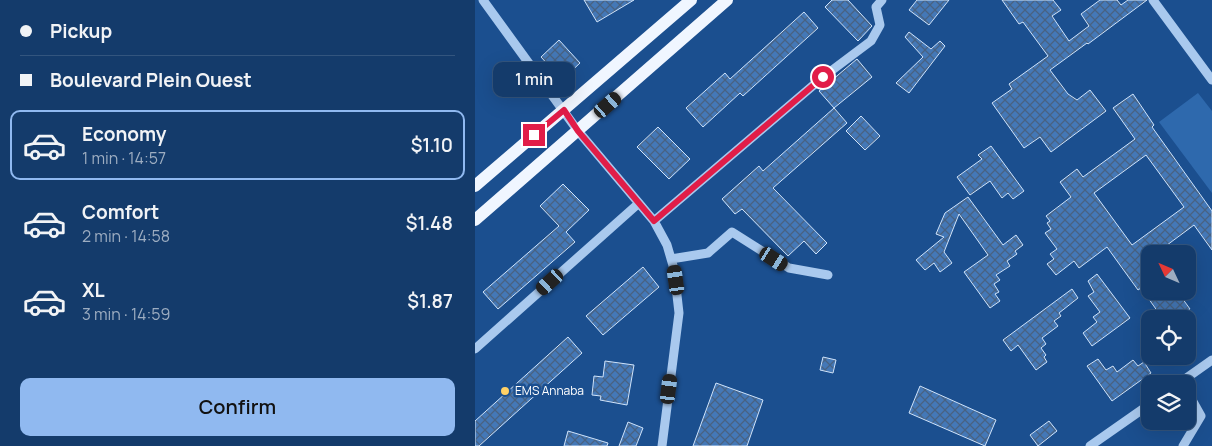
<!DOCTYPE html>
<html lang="en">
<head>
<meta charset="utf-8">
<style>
  :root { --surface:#143b6b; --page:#1d4271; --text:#f1f3f6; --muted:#9dadc1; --line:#33557e; --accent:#90b9f0 }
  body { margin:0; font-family:Manrope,sans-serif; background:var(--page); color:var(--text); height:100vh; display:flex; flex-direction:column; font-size:19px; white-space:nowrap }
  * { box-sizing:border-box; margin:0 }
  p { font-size:16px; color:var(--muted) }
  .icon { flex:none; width:28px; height:28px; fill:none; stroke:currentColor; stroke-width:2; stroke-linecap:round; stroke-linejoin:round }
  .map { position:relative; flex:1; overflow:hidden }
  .details { display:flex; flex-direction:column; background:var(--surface); width:475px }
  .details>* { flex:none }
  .top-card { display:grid; align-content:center; height:110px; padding:0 20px; background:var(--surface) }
  .needle { width:32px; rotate:314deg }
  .fabs { position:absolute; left:666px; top:245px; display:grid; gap:10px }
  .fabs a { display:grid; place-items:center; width:55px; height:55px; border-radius:10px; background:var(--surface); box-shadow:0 5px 20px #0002,0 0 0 1px var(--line); font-size:25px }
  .end { position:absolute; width:22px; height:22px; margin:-11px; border:6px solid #e11d48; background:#fff; box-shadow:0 0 0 2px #fff }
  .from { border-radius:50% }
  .bubble { position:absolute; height:35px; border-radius:10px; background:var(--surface); box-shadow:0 5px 20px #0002,0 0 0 1px var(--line); font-size:16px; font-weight:600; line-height:35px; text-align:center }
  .car { position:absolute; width:15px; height:30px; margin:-15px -8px; border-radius:6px; box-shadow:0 0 4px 1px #0007; background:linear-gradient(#222 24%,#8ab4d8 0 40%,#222 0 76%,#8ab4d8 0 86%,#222 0) }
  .top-card b { display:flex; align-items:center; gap:18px; height:48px; font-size:19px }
  .top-card b+b { border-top:1px solid var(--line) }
  .top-card i { width:12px; height:12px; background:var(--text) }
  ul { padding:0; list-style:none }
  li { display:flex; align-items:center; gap:15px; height:70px; margin:0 10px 8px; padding:0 10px; border:2px solid transparent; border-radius:10px }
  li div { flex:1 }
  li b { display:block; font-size:19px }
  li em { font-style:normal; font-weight:600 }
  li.active { border-color:var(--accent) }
  li>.icon { width:45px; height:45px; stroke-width:1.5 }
  .action { display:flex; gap:10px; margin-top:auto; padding:10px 20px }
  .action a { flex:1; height:58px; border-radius:10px; background:var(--accent); color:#111; font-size:20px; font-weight:600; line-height:58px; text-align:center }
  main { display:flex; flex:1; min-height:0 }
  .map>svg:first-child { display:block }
</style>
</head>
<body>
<main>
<section class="details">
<div class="top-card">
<b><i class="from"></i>Pickup</b>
<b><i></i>Boulevard Plein Ouest</b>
</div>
<ul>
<li class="active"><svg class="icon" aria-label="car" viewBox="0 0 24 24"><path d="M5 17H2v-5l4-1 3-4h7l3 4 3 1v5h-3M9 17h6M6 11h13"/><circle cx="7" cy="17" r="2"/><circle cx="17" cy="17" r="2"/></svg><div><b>Economy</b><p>1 min · 14:57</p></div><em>$1.10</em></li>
<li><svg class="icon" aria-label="car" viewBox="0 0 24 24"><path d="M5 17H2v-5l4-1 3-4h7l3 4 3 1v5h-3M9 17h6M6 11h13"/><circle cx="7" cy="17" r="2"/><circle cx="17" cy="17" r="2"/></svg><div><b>Comfort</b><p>2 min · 14:58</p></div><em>$1.48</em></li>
<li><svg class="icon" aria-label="car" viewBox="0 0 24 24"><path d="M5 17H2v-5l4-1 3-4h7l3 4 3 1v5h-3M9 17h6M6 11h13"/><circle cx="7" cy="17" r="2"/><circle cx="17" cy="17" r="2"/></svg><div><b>XL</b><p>3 min · 14:59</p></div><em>$1.87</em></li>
</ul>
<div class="action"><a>Confirm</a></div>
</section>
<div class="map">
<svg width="737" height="446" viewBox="0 0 737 446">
  <defs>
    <pattern id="building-cross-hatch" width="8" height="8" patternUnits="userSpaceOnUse" patternTransform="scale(1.25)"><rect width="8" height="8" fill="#4478b7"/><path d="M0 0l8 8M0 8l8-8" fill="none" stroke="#486282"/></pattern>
  </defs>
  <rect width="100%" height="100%" fill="#1b4f8f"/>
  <path fill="#2e69ad" d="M 723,93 L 737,111 L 737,193 L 684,122 Z"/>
  <path fill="url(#building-cross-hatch)" stroke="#cfe3fa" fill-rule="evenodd" d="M 109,0 L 159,0 L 122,22 Z
    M 357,0 L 373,0 L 397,26 L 383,41 L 350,7 Z
    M 442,0 L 474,0 L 454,25 L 434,10 Z
    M 527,0 L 578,0 L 586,10 L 577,16 L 594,41 L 614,26 L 606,14 L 625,0 L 642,0 L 646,5 L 653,0 L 672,0 L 613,44 L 612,43 L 575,70 L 593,94 L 602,100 L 615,90 L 631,111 L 576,152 L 565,137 L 549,148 L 517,103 L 537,89 L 534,84 L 573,56 L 548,22 L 544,24 Z
    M 329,12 L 343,28 L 268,96 L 265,93 L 228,127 L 211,108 L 250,73 L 255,79 Z
    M 434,32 L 456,49 L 465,41 L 470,46 L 434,93 L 421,83 L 448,57 L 430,37 Z
    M 84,40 L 105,63 L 87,80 L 66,57 Z
    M 382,59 L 397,77 L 359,108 L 344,91 Z
    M 658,94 L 679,125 L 677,127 L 737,211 L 737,250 L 719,225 L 680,254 L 675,254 L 675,291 L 702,291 L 715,309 L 702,319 L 688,319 L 666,288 L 663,290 L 632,247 L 604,268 L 599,261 L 581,275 L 572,264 L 579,259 L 575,254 L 582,249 L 570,233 L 576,229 L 572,223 L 575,221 L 571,216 L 596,197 L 585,182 L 602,169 L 608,177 L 660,139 L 638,108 ZM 671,155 L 709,207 L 657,245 L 619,193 Z
    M 359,108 L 372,123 L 298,188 L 352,243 L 341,254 L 329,241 L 313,256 L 267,209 L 260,214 L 247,199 L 284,166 L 288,171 Z
    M 386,116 L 405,136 L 390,150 L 371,131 Z
    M 183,127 L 215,159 L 194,179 L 162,147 Z
    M 516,146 L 549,191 L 538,199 L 533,193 L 527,198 L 515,181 L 495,195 L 482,177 L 507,159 L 503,155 Z
    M 88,184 L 114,210 L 91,232 L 100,242 L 23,309 L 8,292 L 84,226 L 65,206 Z
    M 493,197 L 528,245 L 541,235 L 548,245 L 540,251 L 542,254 L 532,261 L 535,266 L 521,275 L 525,280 L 519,284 L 524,292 L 520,294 L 525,301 L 515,308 L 489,272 L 513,255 L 484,214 L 469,252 L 477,263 L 465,272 L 459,263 L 450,270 L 441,260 L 469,237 L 461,234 L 470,213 Z
    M 168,267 L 184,287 L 128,335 L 111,316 Z
    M 622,274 L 655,318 L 617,346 L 608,333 L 622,322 L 618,317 L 625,312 L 613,296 L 619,292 L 613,281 Z
    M 597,289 L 603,298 L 584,313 L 586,316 L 579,321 L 583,326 L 567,338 L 571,344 L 566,348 L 571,355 L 569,357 L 572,362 L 561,370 L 543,345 L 536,351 L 528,340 Z
    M 93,337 L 107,353 L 4,446 L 0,446 L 0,421 Z
    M 348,357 L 361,360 L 358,373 L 345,370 Z
    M 623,359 L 631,370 L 638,366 L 642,372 L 658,360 L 663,366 L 669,362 L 676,373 L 637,401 L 612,366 Z
    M 130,361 L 159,365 L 152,405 L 125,400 L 126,396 L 117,395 L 119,376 L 128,377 Z
    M 241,383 L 288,400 L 272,446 L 218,446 Z
    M 445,386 L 521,420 L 510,446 L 434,413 Z
    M 574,421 L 582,431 L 563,446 L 555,435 Z
    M 153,422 L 168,428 L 161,446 L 144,446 Z
    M 93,431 L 133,443 L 132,446 L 89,446 Z"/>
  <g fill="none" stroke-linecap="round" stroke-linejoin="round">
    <path stroke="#a9c9ee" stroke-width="9" d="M 8,0 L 103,131 L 179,221 L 192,245 L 199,269 L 204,313 L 187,446
      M 678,0 L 737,80
      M 179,221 L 348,77 L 396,41 L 405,25 L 401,7 L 407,0
      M 196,259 L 233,253 L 257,232 L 314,268 L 353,275
      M 0,349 L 164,203
      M 703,384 L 737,360
      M 615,446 L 675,404
      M 708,446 L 726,416 L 712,391"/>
    <path stroke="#f0f6ff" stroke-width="12" d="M 0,186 L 216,0
      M 0,220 L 252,0"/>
  </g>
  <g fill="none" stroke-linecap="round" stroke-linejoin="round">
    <path stroke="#e11d48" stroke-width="6" d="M 59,135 L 89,110 L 103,131 L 179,221 L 348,77"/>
  </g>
  <circle fill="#ffd166" stroke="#1b4f8f" stroke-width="2" cx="30" cy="391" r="5"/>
  <g text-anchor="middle" stroke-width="5" stroke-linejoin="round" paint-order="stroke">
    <g font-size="12" fill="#fff" stroke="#1b4f8f" text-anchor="start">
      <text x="40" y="395">EMS Annaba</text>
    </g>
  </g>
</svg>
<div class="fabs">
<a><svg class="needle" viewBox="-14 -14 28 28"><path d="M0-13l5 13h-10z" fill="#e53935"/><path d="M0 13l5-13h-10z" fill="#9dadc1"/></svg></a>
<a><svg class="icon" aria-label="locate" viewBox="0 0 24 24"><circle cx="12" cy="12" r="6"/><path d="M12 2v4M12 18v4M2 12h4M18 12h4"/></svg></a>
<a><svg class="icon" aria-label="layers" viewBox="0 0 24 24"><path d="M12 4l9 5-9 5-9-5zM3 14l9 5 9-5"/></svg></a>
</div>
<i class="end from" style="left:348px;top:77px"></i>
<i class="end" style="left:59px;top:135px"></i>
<div class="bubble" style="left:18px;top:62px;width:82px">1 min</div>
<i class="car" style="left:133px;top:105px;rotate:49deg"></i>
<i class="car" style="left:299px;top:259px;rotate:123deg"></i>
<i class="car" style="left:201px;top:280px;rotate:352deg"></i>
<i class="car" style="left:75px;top:282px;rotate:228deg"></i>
<i class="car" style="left:194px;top:389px;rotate:7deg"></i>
</div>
</main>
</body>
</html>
